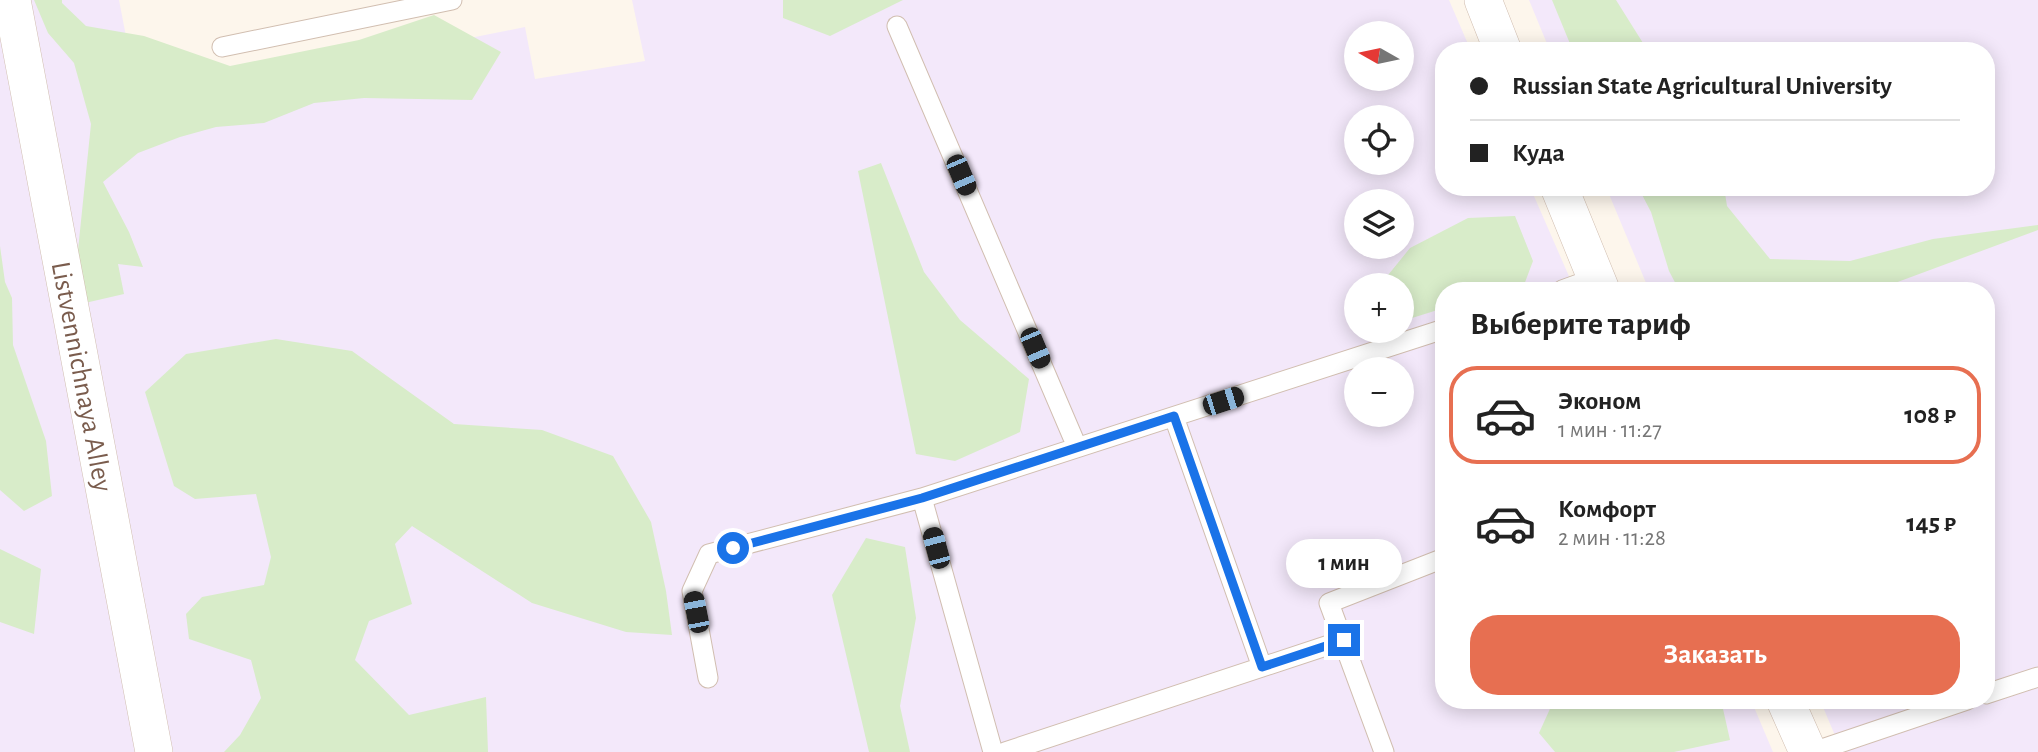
<!DOCTYPE html>
<html lang="ru">
<head>
<meta charset="utf-8">
<style>
  :root { --surface:#fff; --page:#f2f2f2; --text:#222; --muted:#767676; --line:#e0e0e0; --accent:#e76f51 }
  body { margin:0; font-family:"Alegreya Sans",sans-serif; background:var(--page); color:var(--text); height:100vh; display:flex; flex-direction:column; font-size:26px; white-space:nowrap }
  * { box-sizing:border-box; margin:0 }
  p { font-size:23px; color:var(--muted) }
  .icon { flex:none; width:38px; height:38px; fill:none; stroke:currentColor; stroke-width:2; stroke-linecap:round; stroke-linejoin:round }
  .map { position:relative; flex:1; overflow:hidden }
  .details { position:absolute; left:1435px; top:282px; width:560px; height:427px; display:flex; flex-direction:column; background:var(--surface); border-radius:28px; box-shadow:0 4px 18px #0003 }
  .details>* { flex:none }
  .hud { position:absolute; left:1435px; top:42px; width:560px; height:154px; border-radius:28px; box-shadow:0 4px 18px #0003; display:grid; align-content:center; height:154px; padding:0 35px; background:var(--surface) }
  .needle { width:46px; rotate:279deg }
  .fabs { position:absolute; left:1344px; top:21px; display:grid; gap:14px }
  .fabs a { display:grid; place-items:center; width:70px; height:70px; border-radius:50%; background:var(--surface); box-shadow:0 4px 18px #0003; font-size:35px }
  .end { position:absolute; width:32px; height:32px; margin:-16px; border:9px solid #1a73e8; background:#fff; box-shadow:0 0 0 4px #fff }
  .from { border-radius:50% }
  .bubble { position:absolute; height:49px; border-radius:24px; background:var(--surface); box-shadow:0 4px 18px #0003; font-size:23px; font-weight:600; line-height:49px; text-align:center }
  .car { position:absolute; width:21px; height:42px; margin:-21px -10px; border-radius:9px; box-shadow:0 0 5px 2px #0007; background:linear-gradient(#222 24%,#8ab4d8 0 40%,#222 0 76%,#8ab4d8 0 86%,#222 0) }
  .hud b { display:flex; align-items:center; gap:24px; height:66px; font-size:26px }
  .hud b+b { border-top:2px solid var(--line) }
  .hud i { width:18px; height:18px; background:var(--text) }
  ul { padding:0; list-style:none }
  li { display:flex; align-items:center; gap:21px; height:98px; margin:0 14px 10px; padding:0 21px; border:4px solid transparent; border-radius:28px }
  li div { flex:1 }
  li b { display:block; font-size:26px }
  li em { font-style:normal; font-weight:600 }
  li.on { border-color:var(--accent) }
  li>.icon { width:63px; height:63px; stroke-width:1.5 }
  h2 { padding:0 35px; font-size:32px; line-height:84px }
  .primary-button { display:flex; gap:14px; margin-top:auto; padding:14px 35px }
  .primary-button a { flex:1; height:80px; border-radius:28px; background:var(--accent); color:#fff; font-size:28px; font-weight:600; line-height:80px; text-align:center }
  .map>svg:first-child { display:block }
</style>
</head>
<body>
<div class="map">
<svg width="2038" height="752" viewBox="0 0 2038 752">
  <rect width="100%" height="100%" fill="#fdf6ec"/>
  <path fill="#f3e8fa" fill-rule="evenodd" d="M 0,0 L 119,0 L 139,104 L 525,27 L 535,79 L 645,61 L 632,0 L 1449,0 L 1471,51 L 1444,51 L 1444,187 L 1530,187 L 1575,290 L 1444,290 L 1444,700 L 1751,700 L 1773,752 L 0,752 ZM 1356,33 L 1402,33 L 1402,79 L 1356,79 ZM 1356,117 L 1402,117 L 1402,163 L 1356,163 ZM 1356,201 L 1402,201 L 1402,247 L 1356,247 ZM 1356,285 L 1402,285 L 1402,331 L 1356,331 ZM 1356,369 L 1402,369 L 1402,415 L 1356,415 Z
    M 1529,0 L 2038,0 L 2038,752 L 1842,752 L 1820,700 L 1986,700 L 1986,290 L 1649,290 L 1606,187 L 1986,187 L 1986,51 L 1550,51 Z"/>
  <path fill="#d8ecc9" d="M 34,0 L 62,0 L 62,3 L 86,26 L 144,36 L 230,66 L 359,40 L 434,15 L 501,52 L 472,100 L 364,98 L 314,103 L 264,123 L 216,127 L 180,137 L 138,153 L 103,182 L 129,232 L 143,267 L 118,264 L 124,294 L 85,303 L 78,250 L 91,124 L 74,63 L 48,33 Z
    M 783,0 L 903,0 L 830,36 L 783,18 Z
    M 1552,0 L 1616,0 L 1648,51 L 1573,51 Z
    M 881,163 L 924,272 L 960,320 L 1029,379 L 1020,432 L 955,461 L 916,454 L 858,171 Z
    M 1638,187 L 1724,187 L 1727,206 L 1770,259 L 1850,261 L 1933,239 L 2038,225 L 2038,230 L 1876,290 L 1679,290 L 1669,271 L 1651,212 Z
    M 1515,216 L 1533,261 L 1524,285 L 1502,290 L 1444,290 L 1444,308 L 1412,318 L 1402,314 L 1402,285 L 1380,285 L 1410,248 L 1468,218 Z
    M 0,246 L 5,282 L 12,298 L 13,345 L 46,441 L 52,496 L 24,511 L 0,490 Z
    M 276,339 L 352,351 L 454,424 L 542,430 L 613,456 L 651,522 L 666,591 L 672,635 L 626,632 L 532,603 L 412,526 L 395,544 L 412,604 L 369,621 L 355,660 L 409,715 L 486,697 L 488,752 L 224,752 L 240,735 L 261,698 L 251,660 L 189,639 L 186,614 L 202,597 L 264,585 L 271,557 L 256,494 L 195,499 L 174,486 L 145,392 L 186,354 Z
    M 866,538 L 905,547 L 916,618 L 900,706 L 910,752 L 869,752 L 832,595 Z
    M 0,549 L 41,569 L 34,634 L 0,622 Z
    M 1554,700 L 1721,700 L 1730,740 L 1674,752 L 1555,752 L 1539,733 Z"/>
  <g fill="none" stroke-linecap="round" stroke-linejoin="round">
    <g stroke="#d1beb0" stroke-width="21">
      <path id="lane" d="M 897,26 L 1077,447
        M 222,47 L 452,0
        M 1562,290 L 1595,278
        M 1174,417 L 1262,667
        M 708,678 L 692,591 L 709,554 L 922,498
        M 1986,694 L 2038,677
        M 993,752 L 922,498 L 1444,329
        M 1005,752 L 1344,640
        M 1384,752 L 1329,603 L 1444,558
        M 1813,752 L 1967,700"/>
    </g>
    <g stroke="#d1beb0" stroke-width="38">
      <g id="street">
        <path id="s1" d="M 12,0 L 154,752"/>
        <path d="M 1483,0 L 1503,51"/>
        <path d="M 1559,187 L 1601,290"/>
        <path d="M 1785,700 L 1808,752"/>
      </g>
    </g>
    <use href="#lane" stroke="#fff" stroke-width="19"/>
    <use href="#street" stroke="#fff" stroke-width="37"/>
  </g>
  <g fill="none" stroke-linecap="round" stroke-linejoin="round">
    <path stroke="#1a73e8" stroke-width="9" d="M 733,548 L 922,498 L 1174,416 L 1262,667 L 1344,640"/>
  </g>
  <g text-anchor="middle" stroke-width="5" stroke-linejoin="round" paint-order="stroke">
    <g font-size="28" fill="#7a5c4d" stroke="#fffaf3">
      <text dy="10" stroke="none"><textPath href="#s1" startOffset="383">Listvennichnaya Alley</textPath></text>
    </g>
  </g>
</svg>
<div class="fabs">
<a><svg class="needle" viewBox="-14 -14 28 28"><path d="M0-13l5 13h-10z" fill="#e53935"/><path d="M0 13l5-13h-10z" fill="#767676"/></svg></a>
<a><svg class="icon" aria-label="locate" viewBox="0 0 24 24"><circle cx="12" cy="12" r="6"/><path d="M12 2v4M12 18v4M2 12h4M18 12h4"/></svg></a>
<a><svg class="icon" aria-label="layers" viewBox="0 0 24 24"><path d="M12 4l9 5-9 5-9-5zM3 14l9 5 9-5"/></svg></a>
<a>+</a>
<a>−</a>
</div>
<i class="end from" style="left:733px;top:548px"></i>
<i class="end" style="left:1344px;top:640px"></i>
<div class="bubble" style="left:1286px;top:539px;width:116px">1 мин</div>
<i class="car" style="left:961px;top:175px;rotate:157deg"></i>
<i class="car" style="left:1035px;top:348px;rotate:157deg"></i>
<i class="car" style="left:1223px;top:401px;rotate:72deg"></i>
<i class="car" style="left:936px;top:548px;rotate:345deg"></i>
<i class="car" style="left:696px;top:612px;rotate:349deg"></i>
<div class="hud">
<b><i class="from"></i>Russian State Agricultural University</b>
<b><i></i>Куда</b>
</div>
<section class="details">
<h2>Выберите тариф</h2>
<ul>
<li class="on"><svg class="icon" aria-label="car" viewBox="0 0 24 24"><path d="M5 17H2v-5l4-1 3-4h7l3 4 3 1v5h-3M9 17h6M6 11h13"/><circle cx="7" cy="17" r="2"/><circle cx="17" cy="17" r="2"/></svg><div><b>Эконом</b><p>1 мин · 11:27</p></div><em>108 ₽</em></li>
<li><svg class="icon" aria-label="car" viewBox="0 0 24 24"><path d="M5 17H2v-5l4-1 3-4h7l3 4 3 1v5h-3M9 17h6M6 11h13"/><circle cx="7" cy="17" r="2"/><circle cx="17" cy="17" r="2"/></svg><div><b>Комфорт</b><p>2 мин · 11:28</p></div><em>145 ₽</em></li>
</ul>
<div class="primary-button"><a>Заказать</a></div>
</section>
</div>
</body>
</html>
